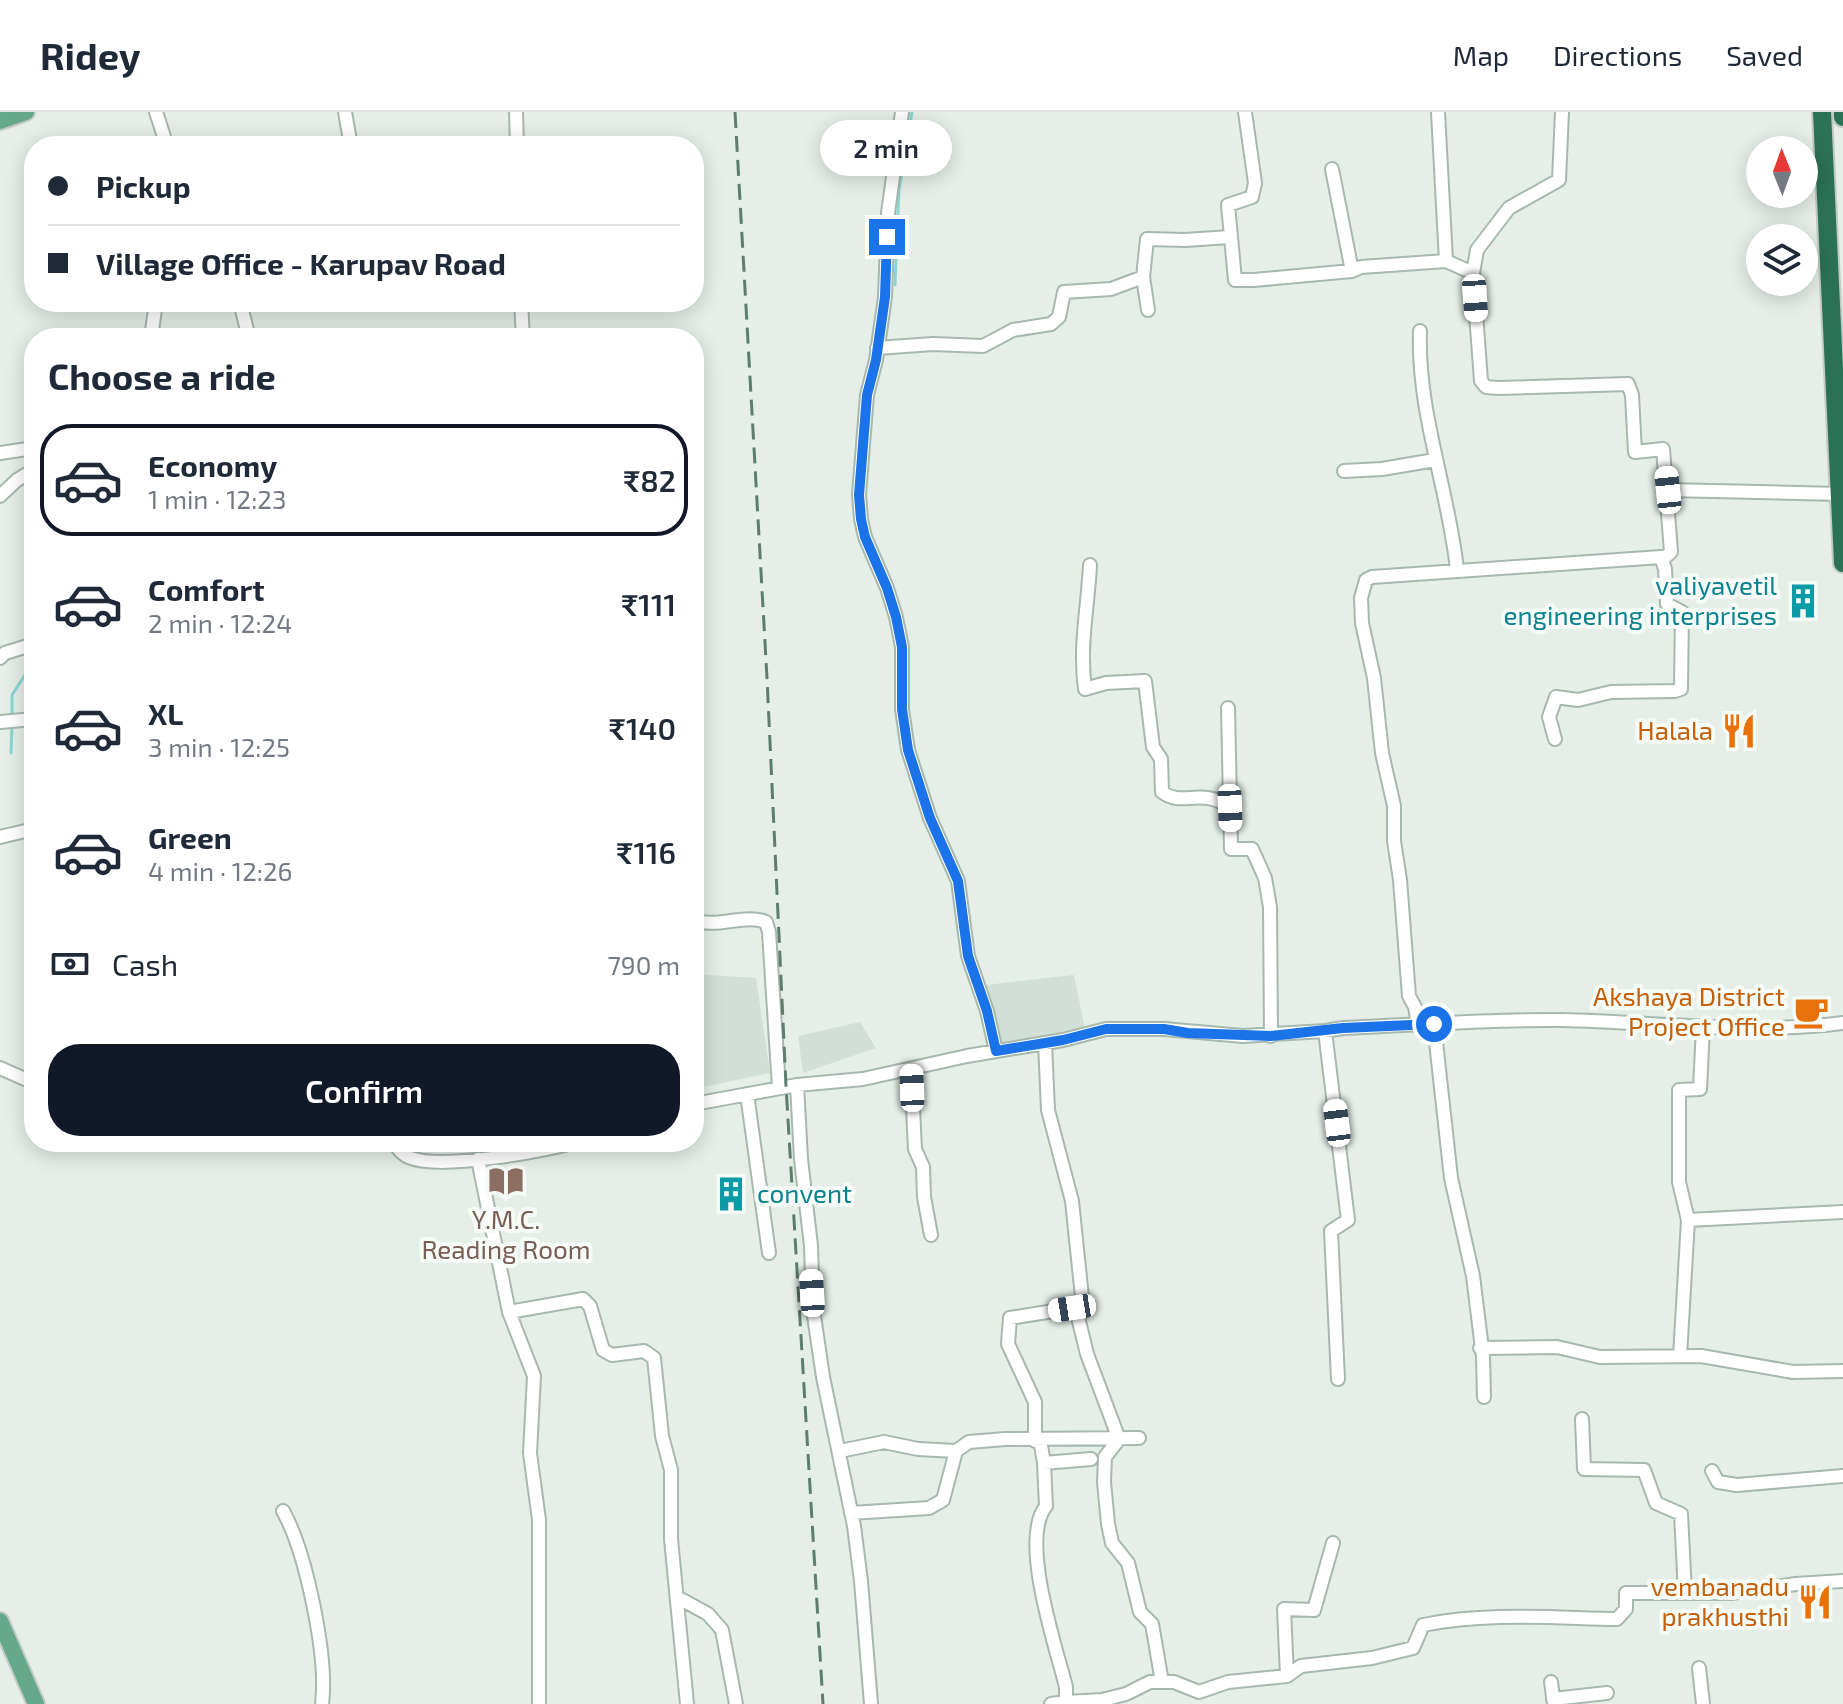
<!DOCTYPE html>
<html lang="en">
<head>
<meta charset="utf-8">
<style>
  :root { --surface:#fff; --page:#f6f6f7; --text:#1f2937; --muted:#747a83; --line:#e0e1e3; --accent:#111827 }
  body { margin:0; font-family:"Exo 2",sans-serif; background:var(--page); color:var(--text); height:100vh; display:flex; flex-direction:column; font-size:30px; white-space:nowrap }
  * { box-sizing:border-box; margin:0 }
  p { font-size:26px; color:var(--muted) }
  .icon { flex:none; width:44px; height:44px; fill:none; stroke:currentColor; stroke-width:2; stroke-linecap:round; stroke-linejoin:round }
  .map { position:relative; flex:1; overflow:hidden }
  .panel { position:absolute; left:24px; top:216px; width:680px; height:824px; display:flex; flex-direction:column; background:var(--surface); border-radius:32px; box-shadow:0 4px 20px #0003 }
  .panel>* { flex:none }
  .top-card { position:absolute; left:24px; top:24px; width:680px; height:176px; border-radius:32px; box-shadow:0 4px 20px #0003; display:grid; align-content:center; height:176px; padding:0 24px; background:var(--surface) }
  .needle { width:52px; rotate:359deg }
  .tools { position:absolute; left:1746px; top:24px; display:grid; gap:16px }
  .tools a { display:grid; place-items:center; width:72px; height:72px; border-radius:50%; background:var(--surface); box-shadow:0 4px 20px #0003; font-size:40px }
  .end { position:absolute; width:36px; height:36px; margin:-18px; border:10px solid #1a73e8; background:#fff; box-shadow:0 0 0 4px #fff }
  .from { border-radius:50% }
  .bubble { position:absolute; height:56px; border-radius:28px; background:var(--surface); box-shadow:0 4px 20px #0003; font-size:26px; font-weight:600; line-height:56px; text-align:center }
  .car { position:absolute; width:24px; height:48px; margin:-24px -12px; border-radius:10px; box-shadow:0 0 6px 2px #0007; background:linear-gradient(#fff 24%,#345 0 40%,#fff 0 76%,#345 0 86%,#fff 0) }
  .top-card b { display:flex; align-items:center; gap:28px; height:76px; font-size:30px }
  .top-card b+b { border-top:2px solid var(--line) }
  .top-card i { width:20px; height:20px; background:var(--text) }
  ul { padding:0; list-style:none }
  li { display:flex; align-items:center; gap:24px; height:112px; margin:0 16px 12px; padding:0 8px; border:4px solid transparent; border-radius:32px }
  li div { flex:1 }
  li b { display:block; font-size:30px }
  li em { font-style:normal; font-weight:600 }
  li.selected { border-color:var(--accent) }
  li>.icon { width:72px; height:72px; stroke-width:1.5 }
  h2 { padding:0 24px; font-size:36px; line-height:96px }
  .pay { display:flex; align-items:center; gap:20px; height:88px; padding:0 24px; font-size:30px }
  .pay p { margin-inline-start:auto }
  .action { display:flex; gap:16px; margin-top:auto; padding:16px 24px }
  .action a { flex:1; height:92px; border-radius:32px; background:var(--accent); color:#fff; font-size:32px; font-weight:600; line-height:92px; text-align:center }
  header { display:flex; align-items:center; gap:48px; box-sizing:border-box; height:112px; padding:0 40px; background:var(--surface); border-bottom:2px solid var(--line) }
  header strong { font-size:38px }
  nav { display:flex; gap:44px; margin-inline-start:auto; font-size:28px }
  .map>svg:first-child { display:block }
</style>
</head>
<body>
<header>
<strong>Ridey</strong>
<nav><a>Map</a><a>Directions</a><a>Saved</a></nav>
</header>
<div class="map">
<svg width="1843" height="1592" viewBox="0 0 1843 1592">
  <rect width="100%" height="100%" fill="#e5efe8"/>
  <path fill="#d2dfd7" d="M 694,862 L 756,866 L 770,961 L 694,977 Z
    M 1074,863 L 1085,917 L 1000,931 L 986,873 Z
    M 860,910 L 876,936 L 803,961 L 798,924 Z"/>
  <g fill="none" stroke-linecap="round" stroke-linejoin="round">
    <path stroke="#89d7d4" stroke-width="3" d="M 895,173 L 899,77 L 912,0
      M 12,605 L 12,583 L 34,549
      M 11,641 L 12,613"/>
    <g stroke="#a7b8ae" stroke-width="16">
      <path id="minor" d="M 156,0 L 167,34
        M 345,0 L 351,34
        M 516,0 L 517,34
        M 902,0 L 888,101 L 885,185 L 876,248 L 867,283 L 859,383 L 861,407 L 865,425 L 887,476 L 896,505 L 902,535 L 902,597 L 908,638 L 930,706 L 958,769 L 968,844 L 987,899 L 996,939
        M 1245,0 L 1255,71 L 1252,85 L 1228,93 L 1235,168 L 1254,168 L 1352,159 L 1361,155 L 1446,149
        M 1438,0 L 1446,149 L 1473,161
        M 1562,0 L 1559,68 L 1509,96 L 1477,138 L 1473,161 L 1481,269 L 1486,275 L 1498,276 L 1628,272 L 1632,283 L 1635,340 L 1663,337 L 1671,440 L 1663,447
        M 1332,57 L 1352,159
        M 1143,165 L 1148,198
        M 240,190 L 249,226
        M 521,190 L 523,226
        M 1420,219 C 1417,300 1449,379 1457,458
        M 151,226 L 156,190
        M 877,236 L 933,232 L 983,234 L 1013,218 L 1051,212 L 1059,205 L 1064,180 L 1111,177 L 1143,165 L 1147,127 L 1185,128 L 1230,125
        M 0,341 L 34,336
        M 1344,359 L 1382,357 L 1435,348
        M 1668,378 L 1839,382
        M 0,384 L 17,368 L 34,358
        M 1090,453 C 1088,494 1079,535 1085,577 L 1106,571 L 1145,569 L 1153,635 L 1161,647 L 1162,680 C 1183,696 1201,674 1230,696
        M 0,546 L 5,541 L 34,532
        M 1228,596 L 1231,737 L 1252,737 L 1265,766 L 1270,795 L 1271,924
        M 0,610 L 34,607
        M 0,725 L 34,717
        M 694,808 C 717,817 745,801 766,810 L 769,820 L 779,976
        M 1418,912 L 1415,895 L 1409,884 L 1400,768 L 1394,729 L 1394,694 L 1382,641 L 1374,566 L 1362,511 L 1361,486 L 1366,468 L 1372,465 L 1661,445 L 1665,457 L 1667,492 L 1682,500 L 1681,577 L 1675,579 L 1611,580 L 1578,588 L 1556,585 L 1549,605 L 1555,627
        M 1434,912 L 1451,1066 L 1473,1164 L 1483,1245 L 1484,1285
        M 1325,919 L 1348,1108 L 1331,1119 L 1338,1267
        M 0,956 L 34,971
        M 911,957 L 915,1037 L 923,1055 L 924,1085 L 931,1123
        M 797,973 L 801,1047 L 811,1134 L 813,1197 L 823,1265 L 854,1414 L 861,1469 L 871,1592
        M 747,982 L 769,1141
        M 694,992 L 797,973 L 863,967 L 967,944 L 1063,928 L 1106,917 L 1164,917 L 1243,924 L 1325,919 L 1343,916 C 1416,913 1489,907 1562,908 C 1656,910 1750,923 1843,911
        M 393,1030 C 398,1036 403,1044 411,1046 C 443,1058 542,1039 577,1030
        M 478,1047 L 509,1200 L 534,1264 L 530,1341 L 539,1408 L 539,1592
        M 1688,1108 L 1843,1100
        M 1075,1193 L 1087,1242 L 1119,1327 L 1105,1345 L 1104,1370 L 1108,1412 L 1112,1431 L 1128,1451 L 1140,1500 L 1152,1512 L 1162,1570
        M 509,1200 L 583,1187 L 590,1194 L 603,1238 L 612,1243 L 644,1239 L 654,1246 L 662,1324 L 671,1358 L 671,1427 L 687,1592
        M 1480,1236 L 1557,1235 L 1600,1245 L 1701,1244 L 1793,1260 L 1843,1259
        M 1680,1244 L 1688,1108 L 1679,1070 L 1679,978 L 1700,977 L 1703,915
        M 1582,1307 L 1584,1357 L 1644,1358 L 1656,1391 L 1681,1402 L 1685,1481
        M 1040,1328 L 1044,1351 L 1046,1394 C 1019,1427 1056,1535 1066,1575 L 1066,1590 L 1051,1592
        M 1035,1329 L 1035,1290 L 1008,1232 L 1010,1206 L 1072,1196 L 1082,1185 L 1072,1089 L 1048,998 L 1045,931
        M 840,1339 L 884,1330 L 918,1337 L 956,1339 L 969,1330 L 1005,1327 L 1139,1326
        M 1044,1351 L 1091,1347
        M 1712,1359 L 1718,1370 L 1737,1373 L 1843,1364
        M 283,1399 C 306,1440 328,1545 322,1592
        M 851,1401 L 929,1396 L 943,1388 L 956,1339
        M 677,1485 L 708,1502 L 722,1518 L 736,1592
        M 1699,1556 L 1703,1592
        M 1287,1564 L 1284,1497 L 1314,1498 L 1333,1431
        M 1551,1570 L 1554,1592
        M 1553,1587 L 1607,1581
        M 1066,1590 L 1102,1588 L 1126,1582 L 1150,1570 L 1174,1570 L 1199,1580 L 1228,1570 L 1287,1564 L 1301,1554 L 1372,1546 L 1413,1536 L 1423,1513 C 1487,1500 1553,1506 1617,1507 L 1626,1497 L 1626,1481 L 1731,1481 L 1796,1472 L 1843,1469"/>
    </g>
    <g stroke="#c1cac6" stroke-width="20">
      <path id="major" d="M 0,9 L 26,0
        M 0,1509 L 36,1592"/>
    </g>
    <g stroke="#c1cac6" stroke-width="22">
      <path id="highway" d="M 1822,0 L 1843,451
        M 1843,0 L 1843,5"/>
    </g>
    <use href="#minor" stroke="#fff" stroke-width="12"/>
    <use href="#major" stroke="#66a88a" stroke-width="16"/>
    <use href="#highway" stroke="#2b7155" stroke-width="18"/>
    <path stroke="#5d7e6e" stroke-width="3" stroke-dasharray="16 8" stroke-linecap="butt" d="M 735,0 L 767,566 L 786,974 L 823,1592"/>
  </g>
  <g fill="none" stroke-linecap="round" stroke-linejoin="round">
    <path stroke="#1a73e8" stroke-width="10" d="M 887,125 L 885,185 L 876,248 L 867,283 L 859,383 L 861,407 L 865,425 L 887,476 L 896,505 L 902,535 L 902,597 L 908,638 L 930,706 L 958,769 L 968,844 L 987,899 L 996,939 L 1063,928 L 1106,917 L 1164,917 L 1188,921 L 1271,924 L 1343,916 L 1434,912"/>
  </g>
  <defs>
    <g id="building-bare" transform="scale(2.76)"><path d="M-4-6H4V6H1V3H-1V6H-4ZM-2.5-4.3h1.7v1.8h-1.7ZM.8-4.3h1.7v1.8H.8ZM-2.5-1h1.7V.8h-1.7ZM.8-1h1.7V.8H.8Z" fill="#0f9aa8" stroke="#f6fbf7" stroke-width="2.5" paint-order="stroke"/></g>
    <g id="restaurant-bare" transform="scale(2.76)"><path d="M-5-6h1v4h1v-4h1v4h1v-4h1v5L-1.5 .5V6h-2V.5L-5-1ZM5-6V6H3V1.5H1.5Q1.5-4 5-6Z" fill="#e8710a" stroke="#f6fbf7" stroke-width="2.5" paint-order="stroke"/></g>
    <g id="cafe-bare" transform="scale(2.76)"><path d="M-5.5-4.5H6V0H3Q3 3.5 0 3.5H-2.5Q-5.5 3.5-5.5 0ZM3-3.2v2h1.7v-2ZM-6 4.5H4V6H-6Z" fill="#e8710a" stroke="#f6fbf7" stroke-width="2.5" paint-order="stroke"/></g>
    <g id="library-bare" transform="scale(2.76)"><path d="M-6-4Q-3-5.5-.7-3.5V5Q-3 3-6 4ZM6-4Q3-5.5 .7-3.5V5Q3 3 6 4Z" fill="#8d6e63" stroke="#f6fbf7" stroke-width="2.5" paint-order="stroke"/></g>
  </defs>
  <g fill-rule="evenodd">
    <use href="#building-bare" x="1803" y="489"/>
    <use href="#restaurant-bare" x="1739" y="619"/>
    <use href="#cafe-bare" x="1811" y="900"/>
    <use href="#library-bare" x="506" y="1069"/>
    <use href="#building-bare" x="731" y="1082"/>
    <use href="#restaurant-bare" x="1815" y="1490"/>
  </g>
  <g text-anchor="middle" stroke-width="8" stroke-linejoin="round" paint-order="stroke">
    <g font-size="26" fill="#0d838f" stroke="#f6fbf7" text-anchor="end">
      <text x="1777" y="483">valiyavetil<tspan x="1777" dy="30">engineering interprises</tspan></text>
      <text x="757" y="1091" text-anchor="start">convent</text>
    </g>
    <g font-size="26" fill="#c56008" stroke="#f6fbf7" text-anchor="end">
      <text x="1713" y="628">Halala</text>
      <text x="1785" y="894">Akshaya District<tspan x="1785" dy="30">Project Office</tspan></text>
      <text x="1789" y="1484">vembanadu<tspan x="1789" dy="30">prakhusthi</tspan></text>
    </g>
    <g font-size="26" fill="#785e54" stroke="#f6fbf7">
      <text x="506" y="1117">Y.M.C.<tspan x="506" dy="30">Reading Room</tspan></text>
    </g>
  </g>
</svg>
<div class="tools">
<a><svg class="needle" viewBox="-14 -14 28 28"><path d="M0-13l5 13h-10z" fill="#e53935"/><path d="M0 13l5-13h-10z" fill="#747a83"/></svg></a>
<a><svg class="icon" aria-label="layers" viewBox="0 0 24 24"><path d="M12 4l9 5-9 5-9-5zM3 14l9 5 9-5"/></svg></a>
</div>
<i class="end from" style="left:1434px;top:912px"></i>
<i class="end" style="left:887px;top:125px"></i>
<div class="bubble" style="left:820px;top:8px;width:132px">2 min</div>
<i class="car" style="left:1475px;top:186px;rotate:176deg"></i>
<i class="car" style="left:1668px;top:378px;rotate:354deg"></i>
<i class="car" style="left:1230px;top:696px;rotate:178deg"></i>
<i class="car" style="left:912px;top:976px;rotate:358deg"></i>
<i class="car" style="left:1337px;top:1011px;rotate:353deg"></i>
<i class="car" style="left:812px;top:1181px;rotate:357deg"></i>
<i class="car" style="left:1072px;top:1196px;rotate:261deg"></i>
<div class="top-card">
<b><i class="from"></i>Pickup</b>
<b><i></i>Village Office - Karupav Road</b>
</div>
<section class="panel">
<h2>Choose a ride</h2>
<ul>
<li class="selected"><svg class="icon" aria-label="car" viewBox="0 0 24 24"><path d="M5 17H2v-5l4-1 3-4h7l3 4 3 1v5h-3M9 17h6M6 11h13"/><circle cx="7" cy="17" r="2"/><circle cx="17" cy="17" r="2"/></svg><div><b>Economy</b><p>1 min · 12:23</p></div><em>₹82</em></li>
<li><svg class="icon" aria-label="car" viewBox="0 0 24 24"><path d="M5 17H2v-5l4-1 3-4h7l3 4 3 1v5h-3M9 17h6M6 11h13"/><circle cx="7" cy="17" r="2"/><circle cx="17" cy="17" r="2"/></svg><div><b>Comfort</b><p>2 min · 12:24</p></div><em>₹111</em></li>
<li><svg class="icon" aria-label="car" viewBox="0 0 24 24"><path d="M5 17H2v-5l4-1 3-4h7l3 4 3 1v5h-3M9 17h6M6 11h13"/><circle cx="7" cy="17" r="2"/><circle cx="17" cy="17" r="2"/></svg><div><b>XL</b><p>3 min · 12:25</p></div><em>₹140</em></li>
<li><svg class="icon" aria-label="car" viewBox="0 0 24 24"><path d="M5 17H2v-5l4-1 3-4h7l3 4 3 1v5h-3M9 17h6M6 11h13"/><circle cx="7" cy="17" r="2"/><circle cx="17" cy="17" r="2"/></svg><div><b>Green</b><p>4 min · 12:26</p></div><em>₹116</em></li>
</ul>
<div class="pay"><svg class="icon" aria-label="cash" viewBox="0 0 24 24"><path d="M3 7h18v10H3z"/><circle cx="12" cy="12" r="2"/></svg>Cash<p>790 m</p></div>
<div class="action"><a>Confirm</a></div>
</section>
</div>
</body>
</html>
